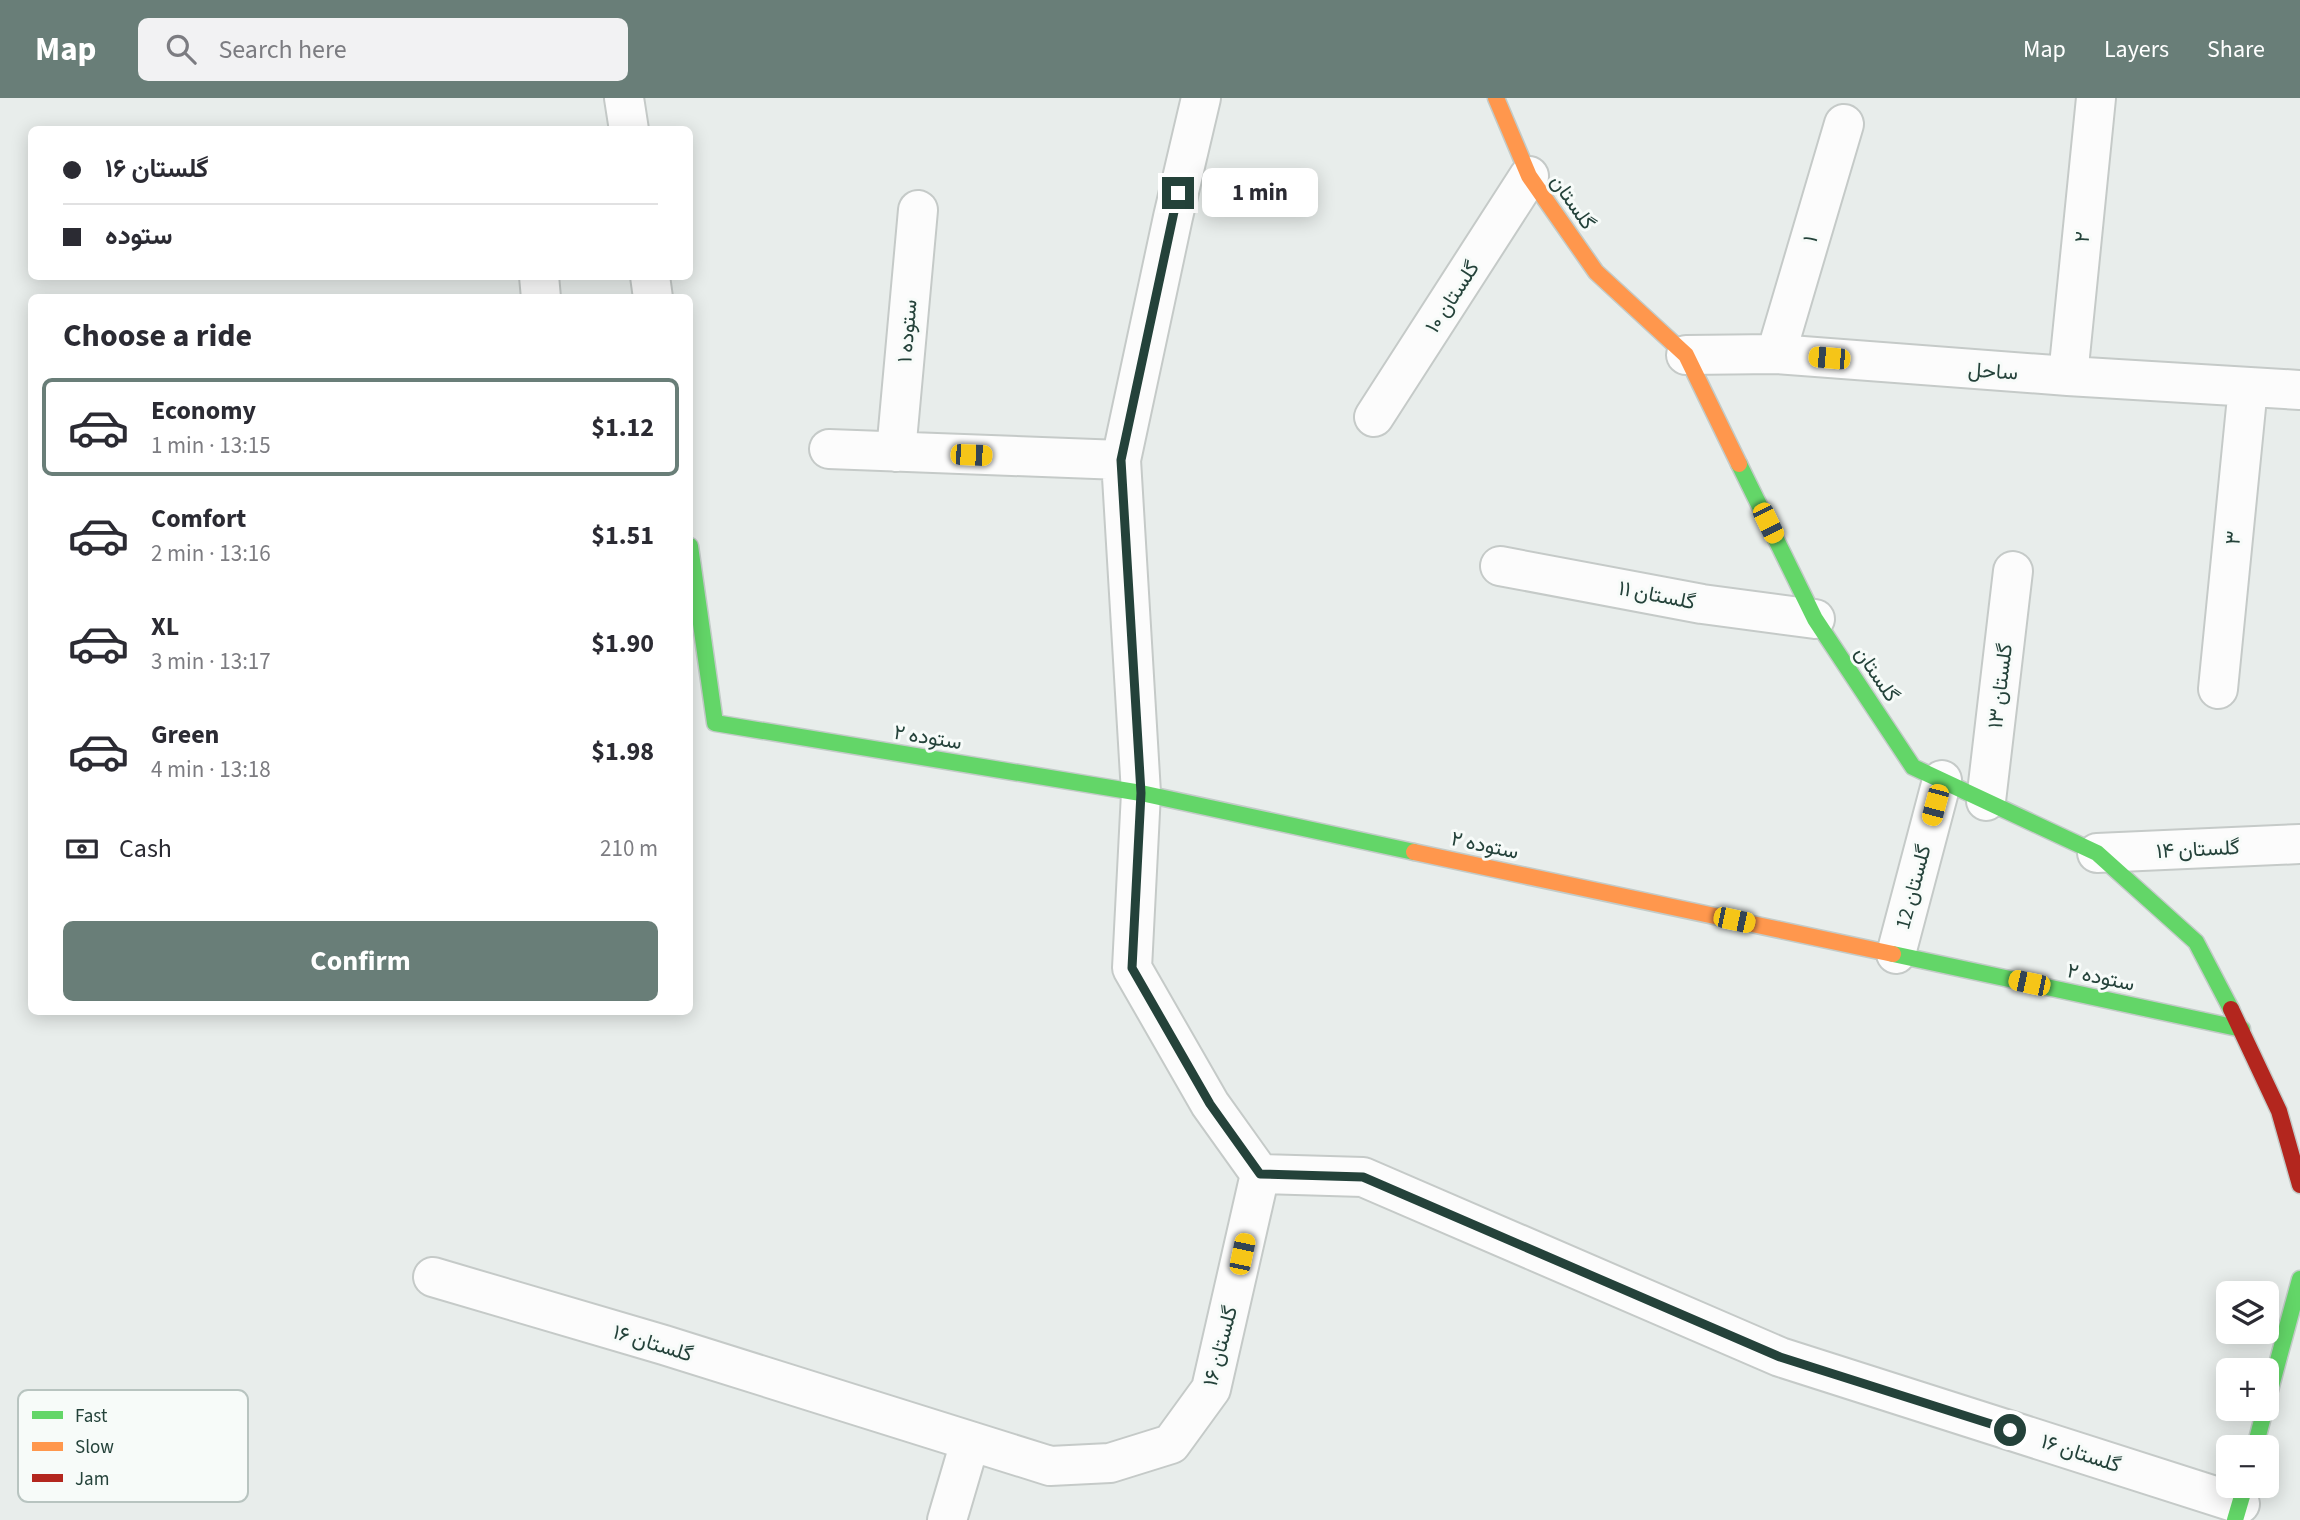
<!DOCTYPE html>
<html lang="en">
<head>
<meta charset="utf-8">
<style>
  :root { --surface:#fff; --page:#f2f2f3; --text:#2b2b33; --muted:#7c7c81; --line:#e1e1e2; --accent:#697e78 }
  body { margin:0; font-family:"Source Sans 3",Vazirmatn,sans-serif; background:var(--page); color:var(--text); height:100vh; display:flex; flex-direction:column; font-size:26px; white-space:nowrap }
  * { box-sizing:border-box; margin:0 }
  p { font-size:23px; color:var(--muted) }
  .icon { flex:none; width:38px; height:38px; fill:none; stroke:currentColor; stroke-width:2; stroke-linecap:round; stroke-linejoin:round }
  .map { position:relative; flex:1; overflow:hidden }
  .side { position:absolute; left:28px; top:196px; width:665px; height:721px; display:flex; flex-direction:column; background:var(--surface); border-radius:10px; box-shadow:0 4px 18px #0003 }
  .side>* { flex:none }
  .hud { position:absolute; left:28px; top:28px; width:665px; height:154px; border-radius:10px; box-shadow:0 4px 18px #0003; display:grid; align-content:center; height:154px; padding:0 35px; background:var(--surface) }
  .controls { position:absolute; left:2216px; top:1183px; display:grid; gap:14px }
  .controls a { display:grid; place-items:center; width:63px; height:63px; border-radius:10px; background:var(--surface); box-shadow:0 4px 18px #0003; font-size:35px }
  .end { position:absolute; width:32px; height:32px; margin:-16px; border:9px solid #24423a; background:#fff; box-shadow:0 0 0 4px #fff }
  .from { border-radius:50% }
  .bubble { position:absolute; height:49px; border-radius:10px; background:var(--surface); box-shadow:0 4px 18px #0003; font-size:23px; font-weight:700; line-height:49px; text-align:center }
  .car { position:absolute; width:21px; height:42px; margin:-21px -10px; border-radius:9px; box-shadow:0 0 5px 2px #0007; background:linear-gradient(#f5c518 24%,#345 0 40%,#f5c518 0 76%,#345 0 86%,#f5c518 0) }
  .hud b { display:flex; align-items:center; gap:24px; height:66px; font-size:26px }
  .hud b+b { border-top:2px solid var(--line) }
  .hud i { width:18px; height:18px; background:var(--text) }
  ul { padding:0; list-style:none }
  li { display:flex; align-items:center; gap:21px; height:98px; margin:0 14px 10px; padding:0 21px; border:4px solid transparent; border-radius:10px }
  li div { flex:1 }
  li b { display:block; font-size:26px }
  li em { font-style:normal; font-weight:700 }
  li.current { border-color:var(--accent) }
  li>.icon { width:63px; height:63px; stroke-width:1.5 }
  h2 { padding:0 35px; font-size:32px; line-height:84px }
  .pay { display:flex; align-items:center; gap:18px; height:77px; padding:0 35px; font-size:26px }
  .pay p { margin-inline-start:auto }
  .cta { display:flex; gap:14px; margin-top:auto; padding:14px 35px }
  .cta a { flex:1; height:80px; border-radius:10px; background:var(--accent); color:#fff; font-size:28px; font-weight:700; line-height:80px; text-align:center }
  header { display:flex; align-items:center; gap:42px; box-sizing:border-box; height:98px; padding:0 35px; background:var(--accent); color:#fff }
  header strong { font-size:33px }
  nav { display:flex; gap:38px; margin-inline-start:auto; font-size:24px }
  .search { width:490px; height:63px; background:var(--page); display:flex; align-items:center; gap:18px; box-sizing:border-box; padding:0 24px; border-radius:10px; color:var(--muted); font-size:26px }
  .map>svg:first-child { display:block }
</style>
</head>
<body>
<header>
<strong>Map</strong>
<div class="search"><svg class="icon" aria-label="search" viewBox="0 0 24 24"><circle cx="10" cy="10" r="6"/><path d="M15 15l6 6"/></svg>Search here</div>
<nav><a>Map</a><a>Layers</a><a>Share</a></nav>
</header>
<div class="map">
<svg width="2300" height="1422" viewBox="0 0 2300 1422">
  <rect width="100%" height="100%" fill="#e8edeb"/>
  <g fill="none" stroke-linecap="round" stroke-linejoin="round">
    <g stroke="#c5cac8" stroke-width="42">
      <path id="street" d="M 624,0 L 629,32
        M 1201,0 L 1173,119 L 1121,362 L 1141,695 L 1132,870 L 1210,1006 L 1260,1076
        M 539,178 L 541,200
        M 650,178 L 653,200
        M 1776,256 L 1844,26
        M 1686,257 L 1776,256 L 2068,278 L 2300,292
        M 2068,278 L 2096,0
        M 1374,319 L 1529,78
        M 829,351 L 1121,362
        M 896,354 L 918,112
        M 1500,468 L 1702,506 L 1815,521
        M 2218,591 L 2248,289
        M 1986,703 L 2013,473
        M 2097,755 L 2300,746
        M 1896,856 L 1942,682
        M 1260,1076 L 1363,1079 L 1780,1259 L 2240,1406
        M 433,1179 L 664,1247 L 1050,1368 L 1110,1365 L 1171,1346 L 1211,1291 L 1260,1076
        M 947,1422 L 970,1344"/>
    </g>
    <g stroke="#c3cbc8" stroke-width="19">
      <path id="fast" d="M 1739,366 L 1815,521 L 1913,669 L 2097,755 L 2196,844 L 2231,911
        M 690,448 L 715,625 L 1141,695 L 1414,754
        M 1893,856 L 2242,931
        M 2266,1307 L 2300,1181
        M 2255,1349 L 2265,1311
        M 2235,1422 L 2245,1388"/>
    </g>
    <g stroke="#c3cbc8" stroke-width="19">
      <path id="slow" d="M 1496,0 L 1529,78 L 1596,174 L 1686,257 L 1739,366
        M 1414,754 L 1893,856"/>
    </g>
    <g stroke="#c3cbc8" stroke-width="19">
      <path id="jam" d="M 2231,911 L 2279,1013 L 2300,1087"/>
    </g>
    <use href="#street" stroke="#fcfcfc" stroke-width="38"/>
    <use href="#fast" stroke="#63d668" stroke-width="16"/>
    <use href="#slow" stroke="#ff974d" stroke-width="16"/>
    <use href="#jam" stroke="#b3261e" stroke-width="16"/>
  </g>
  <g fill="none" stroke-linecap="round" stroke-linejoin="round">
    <path stroke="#24423a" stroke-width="9" d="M 1178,95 L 1121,362 L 1141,695 L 1132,870 L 1210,1006 L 1260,1076 L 1363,1079 L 1780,1259 L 2010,1332"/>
  </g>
  <g text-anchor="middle" stroke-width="6" stroke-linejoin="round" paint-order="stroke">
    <g font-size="21" fill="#24423a" stroke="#f7fbf9">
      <text transform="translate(1573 104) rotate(55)" y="7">گلستان</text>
      <text transform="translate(2082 139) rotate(-84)" y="7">۲</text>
      <text transform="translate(1810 141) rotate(-74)" y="7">۱</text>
      <text transform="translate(1452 199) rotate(-57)" y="7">گلستان ۱۰</text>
      <text transform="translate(907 233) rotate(-85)" y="7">ستوده ۱</text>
      <text transform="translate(1993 273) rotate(4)" y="7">ساحل</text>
      <text transform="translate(2233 440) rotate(-84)" y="7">۳</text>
      <text transform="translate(1657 497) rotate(11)" y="7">گلستان ۱۱</text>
      <text transform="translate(1877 576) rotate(56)" y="7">گلستان</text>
      <text transform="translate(2000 588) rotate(-83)" y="7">گلستان ۱۳</text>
      <text transform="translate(928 639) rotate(9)" y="7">ستوده ۲</text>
      <text transform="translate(1485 747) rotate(12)" y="7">ستوده ۲</text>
      <text transform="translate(2198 751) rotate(-3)" y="7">گلستان ۱۴</text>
      <text transform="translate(1913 789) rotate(-75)" y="7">گلستان 12</text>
      <text transform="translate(2101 879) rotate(12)" y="7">ستوده ۲</text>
      <text transform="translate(653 1245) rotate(17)" y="7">گلستان ۱۶</text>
      <text transform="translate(1220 1248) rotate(-75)" y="7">گلستان ۱۶</text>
      <text transform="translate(2081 1355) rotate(18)" y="7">گلستان ۱۶</text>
    </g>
  </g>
  <rect x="18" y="1292" width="230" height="112" rx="10" fill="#f7fbf9" stroke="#b8c4c0" stroke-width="2"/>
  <rect x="32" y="1313" width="31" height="8" fill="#63d668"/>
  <rect x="32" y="1344" width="31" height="9" fill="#ff974d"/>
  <rect x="32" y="1376" width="31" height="8" fill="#b3261e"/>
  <g font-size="19" fill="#24423a">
    <text x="75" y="1324">Fast</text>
    <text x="75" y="1355">Slow</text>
    <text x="75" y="1387">Jam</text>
  </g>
</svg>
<div class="controls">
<a><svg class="icon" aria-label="layers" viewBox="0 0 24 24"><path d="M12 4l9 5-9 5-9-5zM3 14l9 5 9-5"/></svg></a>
<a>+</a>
<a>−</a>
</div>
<i class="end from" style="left:2010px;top:1332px"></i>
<i class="end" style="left:1178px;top:95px"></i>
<div class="bubble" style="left:1202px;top:70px;width:116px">1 min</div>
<i class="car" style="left:1829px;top:260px;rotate:275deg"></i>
<i class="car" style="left:971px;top:357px;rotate:92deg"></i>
<i class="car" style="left:1768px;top:425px;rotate:154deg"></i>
<i class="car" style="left:1935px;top:707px;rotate:195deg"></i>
<i class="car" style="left:1734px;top:822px;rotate:102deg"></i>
<i class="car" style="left:2029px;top:885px;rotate:282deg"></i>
<i class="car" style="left:1242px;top:1156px;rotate:12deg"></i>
<div class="hud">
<b><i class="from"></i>گلستان ۱۶</b>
<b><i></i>ستوده</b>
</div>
<section class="side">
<h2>Choose a ride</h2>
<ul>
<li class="current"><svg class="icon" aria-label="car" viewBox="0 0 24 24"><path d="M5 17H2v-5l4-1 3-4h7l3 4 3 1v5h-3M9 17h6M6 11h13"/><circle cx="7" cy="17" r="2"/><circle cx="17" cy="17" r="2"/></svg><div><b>Economy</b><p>1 min · 13:15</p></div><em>$1.12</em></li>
<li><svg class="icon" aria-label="car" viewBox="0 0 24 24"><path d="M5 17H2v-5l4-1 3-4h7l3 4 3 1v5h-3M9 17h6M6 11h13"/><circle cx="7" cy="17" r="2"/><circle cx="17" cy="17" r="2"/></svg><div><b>Comfort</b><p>2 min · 13:16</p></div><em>$1.51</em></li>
<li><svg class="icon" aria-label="car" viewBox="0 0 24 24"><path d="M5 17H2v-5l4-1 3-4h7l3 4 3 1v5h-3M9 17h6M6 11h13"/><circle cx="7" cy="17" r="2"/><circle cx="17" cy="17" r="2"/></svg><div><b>XL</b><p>3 min · 13:17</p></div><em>$1.90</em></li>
<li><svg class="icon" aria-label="car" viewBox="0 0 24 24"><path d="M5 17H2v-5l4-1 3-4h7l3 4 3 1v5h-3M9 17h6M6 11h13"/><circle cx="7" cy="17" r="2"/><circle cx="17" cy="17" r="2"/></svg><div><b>Green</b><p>4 min · 13:18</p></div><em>$1.98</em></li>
</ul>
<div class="pay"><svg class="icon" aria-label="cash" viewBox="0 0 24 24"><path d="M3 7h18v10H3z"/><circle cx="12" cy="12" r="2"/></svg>Cash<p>210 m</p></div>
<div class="cta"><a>Confirm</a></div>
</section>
</div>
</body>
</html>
